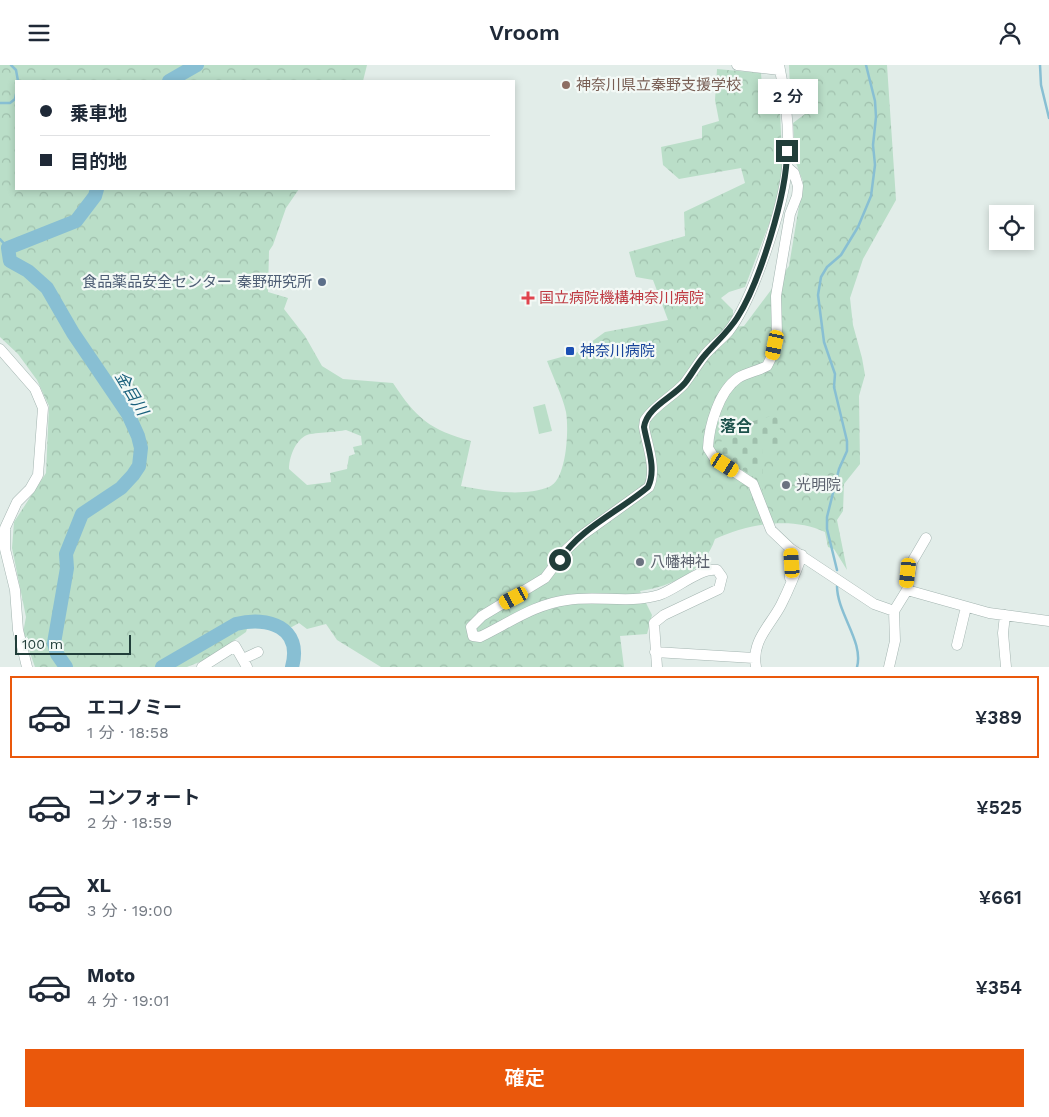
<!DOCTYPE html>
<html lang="ja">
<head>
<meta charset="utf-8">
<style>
  :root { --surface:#fff; --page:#f2f2f3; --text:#1f2937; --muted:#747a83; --line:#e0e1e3; --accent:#ea580c }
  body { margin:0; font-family:"Work Sans","Noto Sans JP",sans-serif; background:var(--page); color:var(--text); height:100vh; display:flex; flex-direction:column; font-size:19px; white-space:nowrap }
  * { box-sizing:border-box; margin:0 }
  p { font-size:16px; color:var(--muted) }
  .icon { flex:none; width:28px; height:28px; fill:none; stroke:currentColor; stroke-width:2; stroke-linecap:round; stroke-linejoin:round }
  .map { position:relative; height:602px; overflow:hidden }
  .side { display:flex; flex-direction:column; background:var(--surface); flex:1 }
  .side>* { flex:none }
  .banner { position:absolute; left:15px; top:15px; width:500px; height:110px; border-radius:0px; box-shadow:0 2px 8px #0003; display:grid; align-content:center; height:110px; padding:0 25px; background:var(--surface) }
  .fabs { position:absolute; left:989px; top:140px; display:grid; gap:10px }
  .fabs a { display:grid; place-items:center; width:45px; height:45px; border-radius:0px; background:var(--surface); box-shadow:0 2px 8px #0003; font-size:25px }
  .scale { position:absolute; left:15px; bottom:12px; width:116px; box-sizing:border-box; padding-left:5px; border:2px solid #213e3a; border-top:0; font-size:14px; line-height:18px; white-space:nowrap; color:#213e3a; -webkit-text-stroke:4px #f3f9f6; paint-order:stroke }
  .end { position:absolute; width:22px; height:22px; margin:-11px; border:6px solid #213e3a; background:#fff; box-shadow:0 0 0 2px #fff }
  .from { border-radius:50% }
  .bubble { position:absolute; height:35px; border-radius:0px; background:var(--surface); box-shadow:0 2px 8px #0003; font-size:16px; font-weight:600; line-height:35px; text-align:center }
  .car { position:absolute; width:15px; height:30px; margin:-15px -8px; border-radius:6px; box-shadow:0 0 4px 1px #0007; background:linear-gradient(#f5c518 24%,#345 0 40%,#f5c518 0 76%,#345 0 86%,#f5c518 0) }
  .banner b { display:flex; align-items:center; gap:18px; height:48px; font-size:19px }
  .banner b+b { border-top:1px solid var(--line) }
  .banner i { width:12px; height:12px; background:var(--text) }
  ul { padding:9px 0 0; list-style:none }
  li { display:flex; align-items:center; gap:15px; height:82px; margin:0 10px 8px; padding:0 15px; border:2px solid transparent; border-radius:0px }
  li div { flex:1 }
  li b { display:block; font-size:19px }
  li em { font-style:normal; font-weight:600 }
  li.current { border-color:var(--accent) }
  li>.icon { width:45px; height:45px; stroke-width:1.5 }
  .button { display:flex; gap:10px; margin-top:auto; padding:10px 25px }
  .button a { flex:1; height:58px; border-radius:0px; background:var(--accent); color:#fff; font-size:20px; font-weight:600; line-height:58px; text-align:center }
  header { display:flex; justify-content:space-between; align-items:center; height:65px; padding:0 25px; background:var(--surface); font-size:22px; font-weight:600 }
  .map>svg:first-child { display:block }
</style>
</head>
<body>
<header><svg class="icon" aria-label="menu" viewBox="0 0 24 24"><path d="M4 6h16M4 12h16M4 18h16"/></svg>Vroom<svg class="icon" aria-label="person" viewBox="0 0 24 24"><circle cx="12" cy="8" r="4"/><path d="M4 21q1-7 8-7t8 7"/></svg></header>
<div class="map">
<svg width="1049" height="602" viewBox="0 0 1049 602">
  <defs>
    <pattern id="forest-crowns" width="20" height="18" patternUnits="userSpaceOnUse" patternTransform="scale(1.25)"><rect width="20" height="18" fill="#badec8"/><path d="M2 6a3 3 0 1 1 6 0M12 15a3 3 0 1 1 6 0" fill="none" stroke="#a0c0ad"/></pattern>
    <pattern id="cemetery-stones" width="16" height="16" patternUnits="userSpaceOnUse" patternTransform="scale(1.25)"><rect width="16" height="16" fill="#badec8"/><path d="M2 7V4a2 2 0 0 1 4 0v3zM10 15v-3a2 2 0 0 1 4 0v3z" fill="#a0c0ad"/></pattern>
  </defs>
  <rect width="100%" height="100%" fill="#e2ede9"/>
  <path fill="url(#forest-crowns)" fill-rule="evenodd" d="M 0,0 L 367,0 L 363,16 L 16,16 L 16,124 L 299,124 L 286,143 L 273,180 L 269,186 L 268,227 L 288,233 L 284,244 L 305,271 L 322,301 L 343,314 L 393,318 C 416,353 430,365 471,376 L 461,421 C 487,426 523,432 549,422 C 567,415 569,364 566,347 C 562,330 553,312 547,296 L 576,288 L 605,267 L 668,255 L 653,215 L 636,212 L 629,187 L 685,171 L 684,147 L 745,118 L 741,103 L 679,114 L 663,100 L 661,82 L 702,73 L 702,61 L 719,56 L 715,35 L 717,4 L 761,8 L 764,46 L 780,47 L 783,110 L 774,146 L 745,222 L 729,227 L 721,233 L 733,245 L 733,262 L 744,261 L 789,201 L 803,117 L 796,98 L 793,58 L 805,49 L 806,25 L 790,23 L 789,0 L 887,0 L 896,135 L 863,194 L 850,233 L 853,260 L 862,293 L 865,310 L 859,331 L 860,399 L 844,419 L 843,446 L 837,455 L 847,505 L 834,484 L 828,482 L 825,467 C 791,451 748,459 715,474 C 704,507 672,521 640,526 L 652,550 L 647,569 L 620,571 L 624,602 L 381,602 L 337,575 L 326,559 L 307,564 L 299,558 L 281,568 L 270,562 L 248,561 L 246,567 L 207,594 L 187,602 L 35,602 L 23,568 L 26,552 L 12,483 L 14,457 L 46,408 L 49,341 L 37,315 L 18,289 L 0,272 ZM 346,365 L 361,371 L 362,380 L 353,382 L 355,389 L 349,391 L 347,404 L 330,408 L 331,417 L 307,420 L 289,404 C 289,393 295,375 307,370 C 310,368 338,367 346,365 Z"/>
  <path fill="url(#cemetery-stones)" d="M 772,351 L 777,351 L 783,378 L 762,382 L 763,426 L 754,412 L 736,401 L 716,386 C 728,361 746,358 772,351 Z"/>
  <path fill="#badec8" d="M 545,339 L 552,366 L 539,369 L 533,342 Z"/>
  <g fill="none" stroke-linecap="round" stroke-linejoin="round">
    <path stroke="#88bfd3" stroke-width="2.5" d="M 11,0 L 16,5 L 18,16
      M 1040,0 L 1041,20 L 1049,53
      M 0,38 L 10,38 L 15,34 L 16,29
      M 0,174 L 8,183
      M 837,505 L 827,464 L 827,452 L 839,404 L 847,386 L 847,376 L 834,322 L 835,309 L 824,277 L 818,230 L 821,212 L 827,202 L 841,190 L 858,162 L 871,131 L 875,100 L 873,80 L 876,52 L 875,36 L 866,0
      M 837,521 C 837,548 864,577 857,602"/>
    <path stroke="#88bfd3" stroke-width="14" d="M 169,16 L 197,0
      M 66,602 L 57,589 L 54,578 L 67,503 L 66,489 L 82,449 L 121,423 L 133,410 L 139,401 L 141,383 L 138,371 L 128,349 L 73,268 L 47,223 L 28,206 L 10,196 L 8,183 L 76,156 L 95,131 L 97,124
      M 162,602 L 236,559 C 268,551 303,562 292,602"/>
    <g stroke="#a4b5b1" stroke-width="11">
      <path id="minor" d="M 737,0 L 780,5
        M 787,102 L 794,108 L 798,121 L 797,131 L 790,149 L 776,231 L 777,269 L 772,291 L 767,301 C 758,306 747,307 738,313 C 719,326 709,361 708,383 L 715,394 L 753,419 L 771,465 L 791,484 L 874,539 L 894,546
        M 0,284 L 35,324 L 43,343 L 38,410 L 30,424 L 17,437 L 5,463 L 5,484 L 15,525 L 18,565 L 27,602
        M 790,513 L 791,484
        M 907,525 L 989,548 L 1049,556
        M 1005,550 L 1003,568 L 1006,602
        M 957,580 L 966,542
        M 655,587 L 754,593
        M 243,594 L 258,587
        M 202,602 L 235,581 L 247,602
        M 657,602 L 654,558 L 664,550 L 719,524 L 722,512 L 717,505 C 701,502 675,525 659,530 C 629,539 597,530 567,535 C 535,539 509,558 480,572 L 473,571 L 471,562 L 482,551 L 545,513 L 566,485 L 581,471 L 649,422 C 657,404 647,380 644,362 L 645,355 C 655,340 672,332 684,319 C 691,310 697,300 704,291 C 711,282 721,275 728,267 C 753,236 783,142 787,103 C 790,70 786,32 779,0
        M 756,602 C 751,576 770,561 781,540 C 789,524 796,507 802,490
        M 889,602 L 895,576 L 894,546 L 907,525 L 912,497 L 926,473"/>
    </g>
    <use href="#minor" stroke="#fff" stroke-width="10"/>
  </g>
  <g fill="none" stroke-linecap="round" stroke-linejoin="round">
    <path stroke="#213e3a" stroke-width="6" d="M 560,495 C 580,463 620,446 648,422 C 657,404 647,380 644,362 C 647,342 672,333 685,318 C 692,309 697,299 705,290 C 716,277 728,267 737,253 C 760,217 787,128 787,86"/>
  </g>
  <circle fill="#8d6e63" stroke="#f3f9f6" stroke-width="2" cx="566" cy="20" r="5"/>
  <circle fill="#5c6f8a" stroke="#f3f9f6" stroke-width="2" cx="322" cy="217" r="5"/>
  <path fill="#e0444e" stroke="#f3f9f6" stroke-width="2" d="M525.5 225.5h5v5h5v5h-5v5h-5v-5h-5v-5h5z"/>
  <rect fill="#1a4fb4" stroke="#f3f9f6" stroke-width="2" x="565" y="281" width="10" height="10" rx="2.5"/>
  <g fill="#6b7280" stroke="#f3f9f6" stroke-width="2">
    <circle cx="786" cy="420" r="5"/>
    <circle cx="640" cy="497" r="5"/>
  </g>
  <g text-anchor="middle" stroke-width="4.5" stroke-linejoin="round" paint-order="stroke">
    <g font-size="15" fill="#785e54" stroke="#f3f9f6" text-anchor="start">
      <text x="576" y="25">神奈川県立秦野支援学校</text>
    </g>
    <g font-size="15" fill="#4e5e75" stroke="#f3f9f6" text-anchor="end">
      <text x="312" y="222">食品薬品安全センター 秦野研究所</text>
    </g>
    <g font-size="15" fill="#be3a42" stroke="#f3f9f6" text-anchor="start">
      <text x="539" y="238">国立病院機構神奈川病院</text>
    </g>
    <g font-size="15" fill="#164399" stroke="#f3f9f6" text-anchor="start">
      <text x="580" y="291">神奈川病院</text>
    </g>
    <g font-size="15" fill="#5b616d" stroke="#f3f9f6" text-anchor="start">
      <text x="796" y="425">光明院</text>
      <text x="650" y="502">八幡神社</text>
    </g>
    <g font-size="16" font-style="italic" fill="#19607c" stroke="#f3f9f6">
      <text transform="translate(132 328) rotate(59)" y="6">金目川</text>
    </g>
    <g font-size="16" font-weight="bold" fill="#1c514b" stroke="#f3f9f6">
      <text x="736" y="367">落合</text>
    </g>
  </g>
</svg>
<div class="fabs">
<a><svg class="icon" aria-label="locate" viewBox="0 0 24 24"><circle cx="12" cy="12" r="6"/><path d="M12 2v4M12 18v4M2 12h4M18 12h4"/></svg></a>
</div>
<div class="scale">100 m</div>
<i class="end from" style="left:560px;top:495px"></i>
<i class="end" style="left:787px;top:86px"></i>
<div class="bubble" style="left:758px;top:14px;width:60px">2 分</div>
<i class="car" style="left:775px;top:280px;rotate:192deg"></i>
<i class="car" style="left:725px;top:400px;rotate:123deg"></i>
<i class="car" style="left:792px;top:498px;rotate:356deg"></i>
<i class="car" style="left:908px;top:508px;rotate:186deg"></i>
<i class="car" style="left:514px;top:533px;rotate:242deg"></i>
<div class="banner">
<b><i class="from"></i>乗車地</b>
<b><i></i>目的地</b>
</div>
</div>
<section class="side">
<ul>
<li class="current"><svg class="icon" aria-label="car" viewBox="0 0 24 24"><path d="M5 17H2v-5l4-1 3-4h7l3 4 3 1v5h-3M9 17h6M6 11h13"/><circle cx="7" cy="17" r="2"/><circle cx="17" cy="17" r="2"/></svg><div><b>エコノミー</b><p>1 分 · 18:58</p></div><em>¥389</em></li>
<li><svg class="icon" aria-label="car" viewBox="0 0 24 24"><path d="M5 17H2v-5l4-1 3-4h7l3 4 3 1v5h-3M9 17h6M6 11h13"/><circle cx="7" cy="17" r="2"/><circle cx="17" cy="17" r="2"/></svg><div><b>コンフォート</b><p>2 分 · 18:59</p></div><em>¥525</em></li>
<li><svg class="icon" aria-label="car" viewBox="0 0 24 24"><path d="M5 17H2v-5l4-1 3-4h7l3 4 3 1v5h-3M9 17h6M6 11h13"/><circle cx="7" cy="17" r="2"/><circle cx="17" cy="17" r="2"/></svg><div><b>XL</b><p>3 分 · 19:00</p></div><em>¥661</em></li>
<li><svg class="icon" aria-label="car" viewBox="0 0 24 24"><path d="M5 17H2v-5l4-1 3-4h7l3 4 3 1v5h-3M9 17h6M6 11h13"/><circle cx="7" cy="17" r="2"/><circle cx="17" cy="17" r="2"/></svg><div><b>Moto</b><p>4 分 · 19:01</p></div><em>¥354</em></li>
</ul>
<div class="button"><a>確定</a></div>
</section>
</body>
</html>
